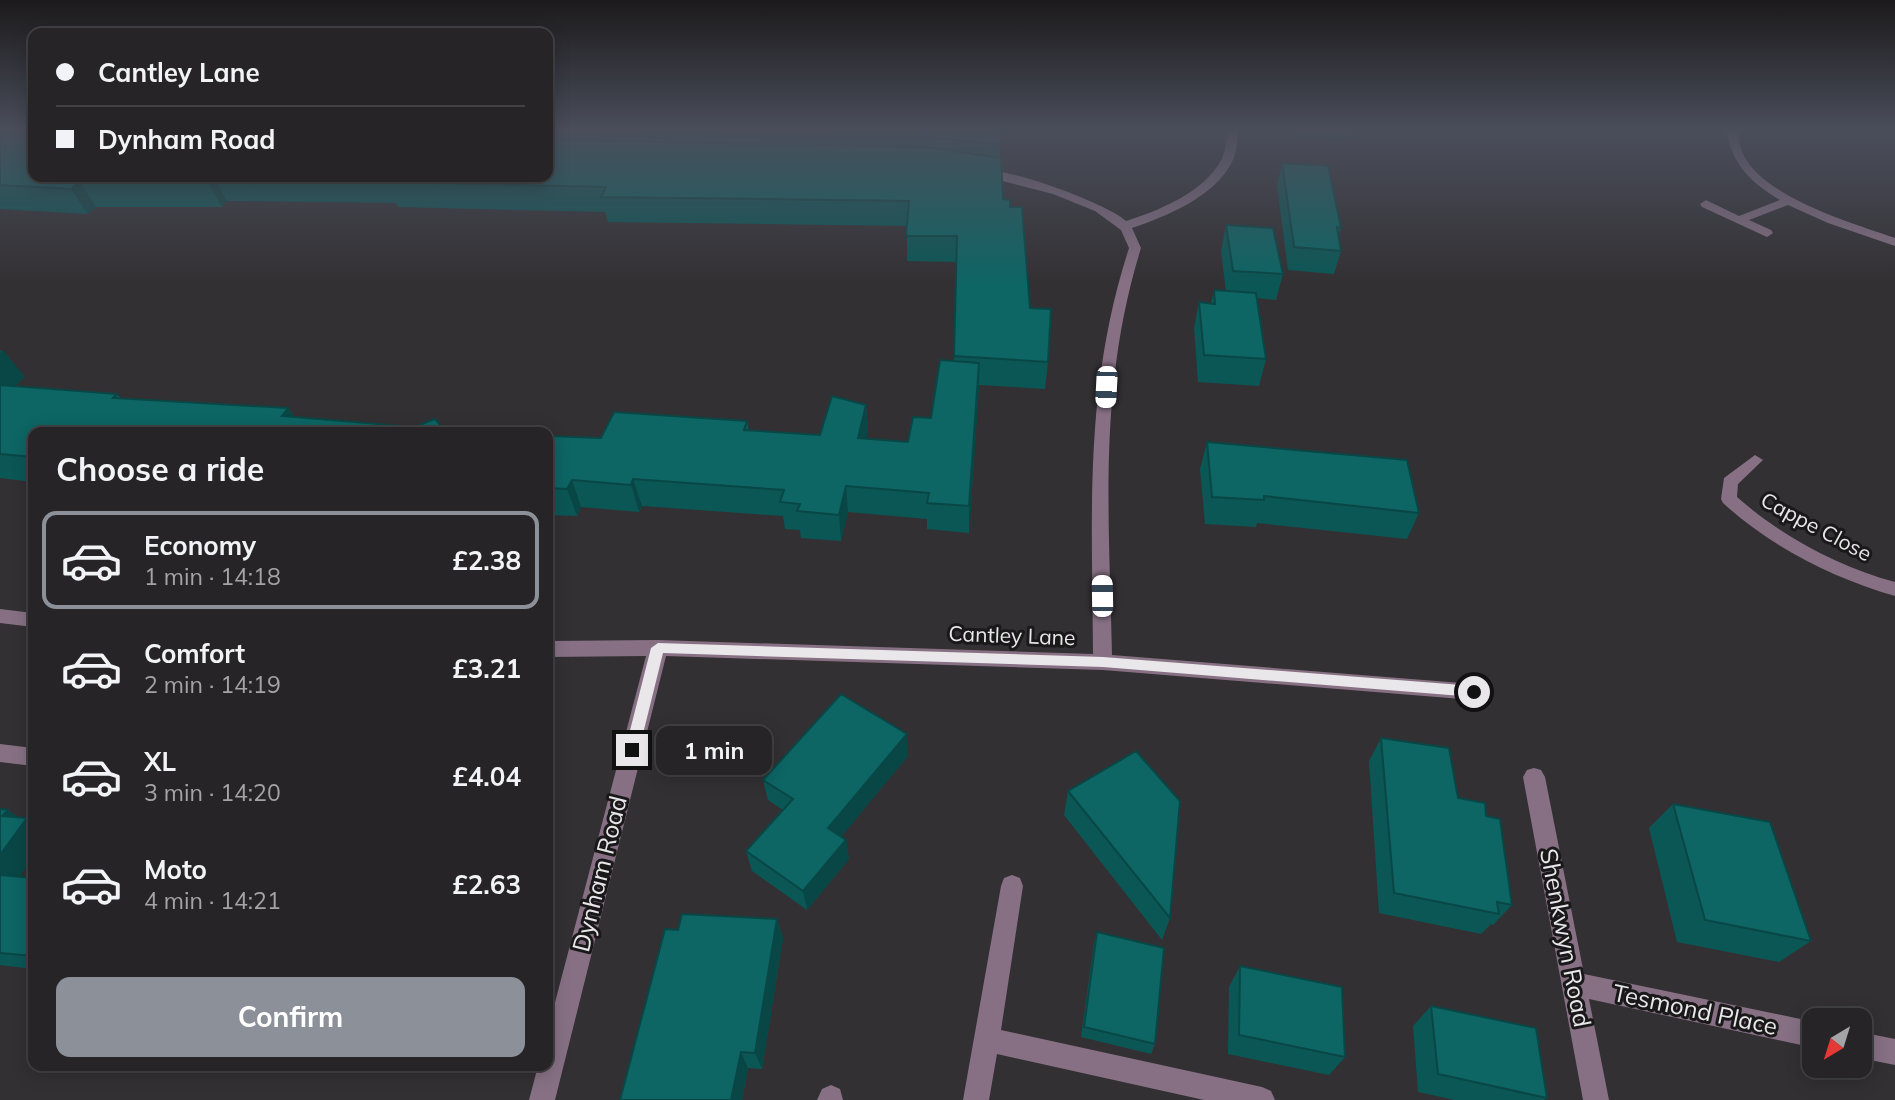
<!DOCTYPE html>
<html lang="en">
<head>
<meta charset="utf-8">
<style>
  :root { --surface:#262426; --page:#323032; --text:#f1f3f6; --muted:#a4a4a7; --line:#424143; --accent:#8c9099 }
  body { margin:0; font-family:Mulish,sans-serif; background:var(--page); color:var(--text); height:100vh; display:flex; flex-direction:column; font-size:26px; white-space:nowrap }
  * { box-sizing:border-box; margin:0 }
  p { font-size:23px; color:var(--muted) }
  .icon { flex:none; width:38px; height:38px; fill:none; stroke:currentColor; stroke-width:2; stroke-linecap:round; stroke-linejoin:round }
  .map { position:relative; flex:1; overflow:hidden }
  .side { position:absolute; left:28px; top:427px; width:525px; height:644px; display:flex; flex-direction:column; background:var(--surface); border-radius:14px; box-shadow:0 4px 18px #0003,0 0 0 2px var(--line) }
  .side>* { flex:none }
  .top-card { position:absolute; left:28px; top:28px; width:525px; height:154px; border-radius:14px; box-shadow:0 4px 18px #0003,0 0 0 2px var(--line); display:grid; align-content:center; height:154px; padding:0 28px; background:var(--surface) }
  .needle { width:46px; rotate:218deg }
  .buttons { position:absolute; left:1802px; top:1008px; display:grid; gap:14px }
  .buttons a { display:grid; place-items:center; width:70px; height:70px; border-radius:14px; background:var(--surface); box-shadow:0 4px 18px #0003,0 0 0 2px var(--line); font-size:35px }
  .end { position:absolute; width:32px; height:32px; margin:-16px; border:9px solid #e9e7e9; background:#111; box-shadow:0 0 0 4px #111 }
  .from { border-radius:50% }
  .bubble { position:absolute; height:49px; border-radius:14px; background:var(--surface); box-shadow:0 4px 18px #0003,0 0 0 2px var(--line); font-size:23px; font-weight:700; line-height:49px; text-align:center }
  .car { position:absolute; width:21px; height:42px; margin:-21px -10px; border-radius:9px; box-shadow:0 0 5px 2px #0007; background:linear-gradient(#fff 24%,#345 0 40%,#fff 0 76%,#345 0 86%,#fff 0) }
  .top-card b { display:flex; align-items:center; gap:24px; height:66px; font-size:26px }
  .top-card b+b { border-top:2px solid var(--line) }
  .top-card i { width:18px; height:18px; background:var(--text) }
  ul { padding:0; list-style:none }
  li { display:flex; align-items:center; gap:21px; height:98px; margin:0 14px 10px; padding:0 14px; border:4px solid transparent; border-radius:14px }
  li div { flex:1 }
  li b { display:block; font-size:26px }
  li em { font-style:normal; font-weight:700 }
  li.selected { border-color:var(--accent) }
  li>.icon { width:63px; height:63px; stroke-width:1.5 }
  h2 { padding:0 28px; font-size:32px; line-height:84px }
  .action { display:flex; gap:14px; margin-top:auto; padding:14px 28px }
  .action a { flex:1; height:80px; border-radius:14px; background:var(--accent); color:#fff; font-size:28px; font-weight:700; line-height:80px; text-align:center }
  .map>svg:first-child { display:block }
</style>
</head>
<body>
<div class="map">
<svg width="1895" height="1100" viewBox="0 0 1895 1100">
  <rect width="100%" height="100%" fill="#333033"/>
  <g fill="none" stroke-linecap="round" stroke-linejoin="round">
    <path fill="#877084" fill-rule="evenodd" d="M 1228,130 L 1238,130 C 1237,141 1237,152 1232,162 C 1214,197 1167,216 1132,228 L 1141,248 C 1098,387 1109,512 1112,655 L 1474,684 L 1481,686 L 1484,692 L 1481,698 L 1474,700 L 1103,670 L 666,656 L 555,1100 L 529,1100 L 538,1066 L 548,1066 L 548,1029 L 646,656 L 548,657 L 548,641 L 658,640 L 1093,654 C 1092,511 1084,387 1129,248 L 1121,230 L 1095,211 L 1053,194 L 972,173 C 991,159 1108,204 1126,221 C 1158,211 1202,193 1220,162 C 1226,153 1226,140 1228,130 Z
      M 1726,130 L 1736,130 C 1739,138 1740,148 1744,156 C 1766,198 1852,223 1895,238 L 1895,246 L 1828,223 L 1788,205 L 1749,220 L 1771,230 L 1773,233 L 1767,237 L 1702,207 L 1700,204 L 1706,200 L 1739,216 L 1780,200 C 1749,181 1733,165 1726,130 Z
      M 1755,455 L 1763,460 L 1738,484 L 1737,497 C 1781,536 1839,567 1895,582 L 1895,596 C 1833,578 1771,547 1723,503 L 1721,499 L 1724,478 Z
      M 0,609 L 33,613 L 33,627 L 0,623 Z
      M 0,744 L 33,748 L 33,766 L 0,762 Z
      M 1534,768 L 1541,770 L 1545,777 L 1584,974 L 1815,1022 L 1815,1048 L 1589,999 L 1609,1100 L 1583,1100 L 1523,777 L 1527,770 Z
      M 1012,875 L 1020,878 L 1023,886 L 1001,1030 L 1262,1087 L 1271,1091 L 1275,1100 L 1204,1100 L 997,1054 L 989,1100 L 963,1100 L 1001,886 L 1004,878 Z
      M 1860,1032 L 1895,1039 L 1895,1065 L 1860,1058 Z
      M 831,1085 L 840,1089 L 843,1100 L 817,1100 L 822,1089 Z"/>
  </g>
  <path fill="#0b5756" d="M 0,130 L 33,130 L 33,177 L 548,177 L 548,130 L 1000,130 L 1000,157 L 1003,199 L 1010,207 L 1030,308 L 1048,362 L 1045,389 L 979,385 L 969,533 L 927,529 L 927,519 L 848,512 L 841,541 L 801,538 L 800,530 L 785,529 L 783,516 L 642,506 L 639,512 L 581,507 L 577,516 L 548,515 L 548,436 L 601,438 L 747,421 L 749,430 L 820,435 L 866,405 L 868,431 L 866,439 L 908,442 L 931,418 L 954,361 L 956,262 L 907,261 L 907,226 L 608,222 L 605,212 L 398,207 L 396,203 L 227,201 L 222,207 L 96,207 L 88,214 L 0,209 Z
    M 1300,130 L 1348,130 L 1345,140 L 1302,137 Z
    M 1282,163 L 1341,228 L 1338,236 L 1341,251 L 1334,274 L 1288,270 L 1277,185 Z
    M 1226,225 L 1283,274 L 1276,300 L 1256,298 L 1266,359 L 1259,386 L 1198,382 L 1194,328 L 1199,302 L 1211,303 L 1214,290 L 1226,291 L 1221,251 Z
    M 0,350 L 25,377 L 14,386 L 117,394 L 121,398 L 288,408 L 294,417 L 414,427 L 475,427 L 477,432 L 33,432 L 33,482 L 0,478 Z
    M 1207,442 L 1419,513 L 1407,539 L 1257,523 L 1256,527 L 1205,524 L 1200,469 Z
    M 1381,738 L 1458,798 L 1486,816 L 1512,905 L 1493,925 L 1491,924 L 1481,934 L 1379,913 L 1369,761 Z
    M 908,756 L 841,836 L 846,840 L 849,859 L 807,910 L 752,871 L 746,851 L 783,810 L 768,800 L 763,780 Z
    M 1068,791 L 1170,918 L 1162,940 L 1064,815 Z
    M 1673,804 L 1811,941 L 1779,962 L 1677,942 L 1649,828 Z
    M 0,809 L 20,877 L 33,878 L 33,969 L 0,965 Z
    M 777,919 L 783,938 L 762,1069 L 748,1068 L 742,1100 L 620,1100 L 678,930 Z
    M 1097,932 L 1155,1044 L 1151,1054 L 1081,1037 L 1094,943 Z
    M 1240,966 L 1345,1057 L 1329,1075 L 1228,1054 L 1229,987 Z
    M 1431,1006 L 1547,1098 L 1544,1100 L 1455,1100 L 1418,1092 L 1413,1026 Z"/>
  <path fill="#094746" d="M 213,177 L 214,177 L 227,201 L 222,207 L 208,182 Z
    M 80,182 L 96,207 L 88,214 L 71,189 Z
    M 3,350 L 25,377 L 0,399 L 0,353 Z
    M 979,363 L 979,389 L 969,533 L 969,506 Z
    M 866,405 L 868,431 L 860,465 L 858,438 Z
    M 288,408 L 303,432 L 282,416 Z
    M 633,479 L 642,506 L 639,512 L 631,485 Z
    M 572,480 L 581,507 L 577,516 L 567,489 Z
    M 846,486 L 848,512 L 841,541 L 839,515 Z
    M 907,734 L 908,756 L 832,848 L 828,828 Z
    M 8,810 L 25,822 L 27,818 L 33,823 L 33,858 L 11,889 L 0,882 L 0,855 L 2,816 Z
    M 846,840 L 849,859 L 807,910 L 803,891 Z
    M 777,919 L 783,938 L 762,1069 L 755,1053 Z
    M 741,1052 L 748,1068 L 742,1100 L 731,1100 Z"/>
  <path fill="#0d6564" stroke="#094746" stroke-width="2" d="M 0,130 L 33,130 L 33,177 L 213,177 L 208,182 L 80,182 L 71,189 L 0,185 Z
    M 605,130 L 1000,130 L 1000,145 L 911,135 Z
    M 548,140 L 926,147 L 1001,158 L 1003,199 L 1010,200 L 1010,207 L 1022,207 L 1030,308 L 1051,309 L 1048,362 L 954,356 L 957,236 L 906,236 L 909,201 L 601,197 L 606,187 L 388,182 L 391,178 L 284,177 L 548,177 Z
    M 1282,163 L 1328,166 L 1341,228 L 1337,227 L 1341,251 L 1294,247 Z
    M 1226,225 L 1273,228 L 1283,274 L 1233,271 Z
    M 1214,290 L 1256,293 L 1266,359 L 1204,355 L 1199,302 L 1215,304 Z
    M 940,360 L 979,363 L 969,506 L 927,503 L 929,493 L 846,486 L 839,515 L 797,511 L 800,504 L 780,502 L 784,490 L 633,479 L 631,485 L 572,480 L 567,489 L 548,488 L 548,436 L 601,438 L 614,412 L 747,421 L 744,430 L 820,435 L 832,396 L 866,405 L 858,438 L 908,442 L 913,417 L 931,418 Z
    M 0,385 L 117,394 L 113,398 L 288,408 L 282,416 L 414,427 L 435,419 L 441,426 L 475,427 L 473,432 L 33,432 L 33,457 L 0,454 Z
    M 1207,442 L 1407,460 L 1419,513 L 1264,496 L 1264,500 L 1212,497 Z
    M 841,694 L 907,734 L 828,828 L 846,840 L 803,891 L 746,851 L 793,799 L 763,780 Z
    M 1381,738 L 1449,748 L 1458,798 L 1485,803 L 1486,816 L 1500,819 L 1512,905 L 1497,902 L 1499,914 L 1394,893 Z
    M 1136,751 L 1180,801 L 1170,918 L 1068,791 Z
    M 1673,804 L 1770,822 L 1811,941 L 1705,920 Z
    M 0,809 L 8,810 L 2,816 L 27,818 L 0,855 Z
    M 0,875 L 33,878 L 33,956 L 0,953 Z
    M 682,914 L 777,919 L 755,1053 L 741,1052 L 731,1100 L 620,1100 L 665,929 L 678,930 Z
    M 1097,932 L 1164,948 L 1155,1044 L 1084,1027 Z
    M 1240,966 L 1342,987 L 1345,1057 L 1239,1035 Z
    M 1431,1006 L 1536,1028 L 1547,1098 L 1438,1074 Z"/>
  <linearGradient id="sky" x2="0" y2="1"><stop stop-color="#1c1a1c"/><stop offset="0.46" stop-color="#4a4e5b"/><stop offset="1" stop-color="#4a4e5b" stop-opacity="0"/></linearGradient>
  <rect width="1895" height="284" fill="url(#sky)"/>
  <path fill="#e9e7e9" d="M 658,643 L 1103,657 L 1474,686 L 1481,692 L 1474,697 L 1103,667 L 663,653 L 639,750 L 632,756 L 625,750 L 651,648 Z"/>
  <g text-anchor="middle" stroke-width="6" stroke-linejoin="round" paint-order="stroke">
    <g font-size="21" fill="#e9e7e9" stroke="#1a191a">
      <text transform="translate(1816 527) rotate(28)" y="7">Cappe Close</text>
      <text transform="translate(1012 636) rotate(2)" y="7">Cantley Lane</text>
    </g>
    <g font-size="24" fill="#e9e7e9" stroke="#1a191a">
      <text transform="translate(600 874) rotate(-76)" y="8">Dynham Road</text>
      <text transform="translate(1565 938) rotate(79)" y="8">Shenkwyn Road</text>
      <text transform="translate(1695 1010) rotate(12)" y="8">Tesmond Place</text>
    </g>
  </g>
</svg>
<div class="buttons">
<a><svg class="needle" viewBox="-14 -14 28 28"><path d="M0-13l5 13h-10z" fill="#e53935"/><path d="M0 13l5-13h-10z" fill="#a4a4a7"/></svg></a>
</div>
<i class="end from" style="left:1474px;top:692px"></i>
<i class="end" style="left:632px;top:750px"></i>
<div class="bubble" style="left:656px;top:726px;width:116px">1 min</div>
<i class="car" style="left:1106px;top:387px;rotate:183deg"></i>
<i class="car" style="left:1102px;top:596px;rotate:359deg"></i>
<div class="top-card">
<b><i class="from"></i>Cantley Lane</b>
<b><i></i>Dynham Road</b>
</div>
<section class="side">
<h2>Choose a ride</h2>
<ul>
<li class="selected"><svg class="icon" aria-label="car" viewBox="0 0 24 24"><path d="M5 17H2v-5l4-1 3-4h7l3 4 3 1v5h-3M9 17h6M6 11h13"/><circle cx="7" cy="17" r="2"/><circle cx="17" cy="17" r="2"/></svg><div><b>Economy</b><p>1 min · 14:18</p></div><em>£2.38</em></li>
<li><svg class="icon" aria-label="car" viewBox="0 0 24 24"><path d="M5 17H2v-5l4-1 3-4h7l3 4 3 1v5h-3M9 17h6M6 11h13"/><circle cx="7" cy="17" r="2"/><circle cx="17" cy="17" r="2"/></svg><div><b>Comfort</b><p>2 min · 14:19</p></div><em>£3.21</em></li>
<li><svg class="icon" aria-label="car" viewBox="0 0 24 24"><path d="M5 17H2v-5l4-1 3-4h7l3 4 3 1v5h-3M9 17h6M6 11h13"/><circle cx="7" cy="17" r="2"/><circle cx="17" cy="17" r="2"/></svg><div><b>XL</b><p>3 min · 14:20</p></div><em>£4.04</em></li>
<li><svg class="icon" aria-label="car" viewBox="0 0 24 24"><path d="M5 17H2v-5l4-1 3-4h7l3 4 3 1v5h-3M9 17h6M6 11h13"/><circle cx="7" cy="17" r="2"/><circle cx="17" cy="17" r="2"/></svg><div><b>Moto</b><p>4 min · 14:21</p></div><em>£2.63</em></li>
</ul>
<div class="action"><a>Confirm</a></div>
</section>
</div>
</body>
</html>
